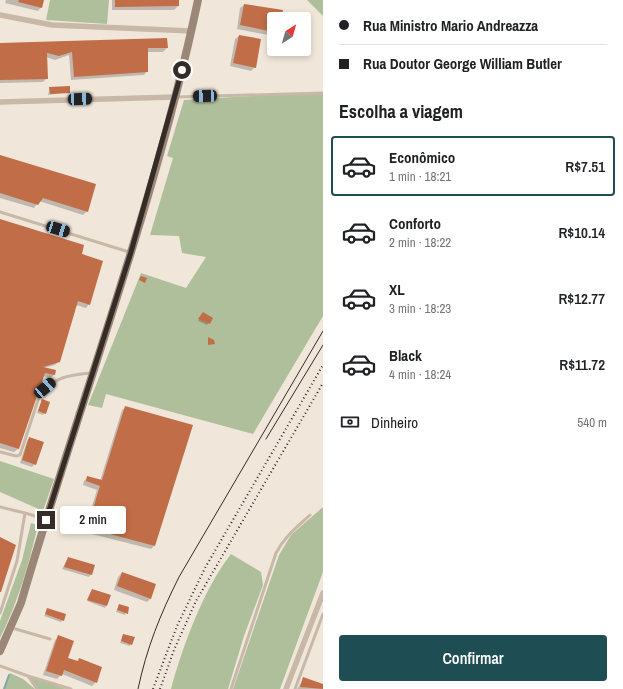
<!DOCTYPE html>
<html lang="pt">
<head>
<meta charset="utf-8">
<style>
  :root { --surface:#fff; --page:#f6f6f6; --text:#202124; --muted:#757577; --line:#e0e0e0; --accent:#1e4d54 }
  body { margin:0; font-family:"Archivo Narrow",sans-serif; background:var(--page); color:var(--text); height:100vh; display:flex; flex-direction:column; font-size:15px; white-space:nowrap }
  * { box-sizing:border-box; margin:0 }
  p { font-size:13px; color:var(--muted) }
  .icon { flex:none; width:22px; height:22px; fill:none; stroke:currentColor; stroke-width:2; stroke-linecap:round; stroke-linejoin:round }
  .map { position:relative; flex:1; overflow:hidden }
  .sheet { display:flex; flex-direction:column; background:var(--surface); width:300px }
  .sheet>* { flex:none }
  .hud { display:grid; align-content:center; height:88px; padding:0 16px; background:var(--surface) }
  .needle { width:26px; rotate:37deg }
  .buttons { position:absolute; left:267px; top:12px; display:grid; gap:8px }
  .buttons a { display:grid; place-items:center; width:44px; height:44px; border-radius:4px; background:var(--surface); box-shadow:0 2px 6px #0003; font-size:20px }
  .end { position:absolute; width:18px; height:18px; margin:-9px; border:5px solid #352c27; background:#fff; box-shadow:0 0 0 2px #fff }
  .from { border-radius:50% }
  .bubble { position:absolute; height:28px; border-radius:4px; background:var(--surface); box-shadow:0 2px 6px #0003; font-size:13px; font-weight:600; line-height:28px; text-align:center }
  .car { position:absolute; width:12px; height:24px; margin:-12px -6px; border-radius:5px; box-shadow:0 0 3px 1px #0007; background:linear-gradient(#222 24%,#8ab4d8 0 40%,#222 0 76%,#8ab4d8 0 86%,#222 0) }
  .hud b { display:flex; align-items:center; gap:14px; height:38px; font-size:15px }
  .hud b+b { border-top:1px solid var(--line) }
  .hud i { width:10px; height:10px; background:var(--text) }
  ul { padding:0; list-style:none }
  li { display:flex; align-items:center; gap:12px; height:60px; margin:0 8px 6px; padding:0 8px; border:2px solid transparent; border-radius:4px }
  li div { flex:1 }
  li b { display:block; font-size:15px }
  li em { font-style:normal; font-weight:600 }
  li.selected { border-color:var(--accent) }
  li>.icon { width:36px; height:36px; stroke-width:1.5 }
  h2 { padding:0 16px; font-size:18px; line-height:48px }
  .pay { display:flex; align-items:center; gap:10px; height:44px; padding:0 16px; font-size:15px }
  .pay p { margin-inline-start:auto }
  .cta { display:flex; gap:8px; margin-top:auto; padding:8px 16px }
  .cta a { flex:1; height:46px; border-radius:4px; background:var(--accent); color:#fff; font-size:16px; font-weight:600; line-height:46px; text-align:center }
  main { display:flex; flex:1; min-height:0 }
  .map>svg:first-child { display:block }
</style>
</head>
<body>
<main>
<div class="map">
<svg width="323" height="689" viewBox="0 0 323 689">
  <rect width="100%" height="100%" fill="#f0e7da"/>
  <path fill="#b0bf9b" d="M 50,0 L 109,0 L 107,24 L 46,20 Z
    M 307,0 L 323,0 L 323,16 Z
    M 323,92 L 323,316 L 253,434 L 106,394 L 102,408 L 88,405 L 141,273 L 186,288 L 206,257 L 182,253 L 179,236 L 150,235 L 173,158 L 167,156 L 184,100 Z
    M 0,461 L 54,479 L 43,511 L 0,492 Z
    M 323,507 L 323,572 L 280,689 L 233,689 L 279,555 L 291,535 Z
    M 31,523 L 38,525 C 29,564 18,602 0,638 L 0,621 L 22,560 Z
    M 231,554 L 261,572 L 263,585 L 244,636 L 228,689 L 171,689 C 182,648 204,588 231,554 Z
    M 10,673 L 23,679 L 35,689 L 4,689 Z
    M 29,677 L 66,689 L 37,689 Z"/>
  <path fill="#0003" d="M 6,0 L 43,0 L 41,7 L 38,11 L 5,3 Z
    M 112,0 L 178,0 L 178,6 L 174,10 L 112,10 Z
    M 244,5 L 280,19 L 274,19 L 273,36 L 237,29 L 240,8 Z
    M 239,36 L 255,67 L 251,71 L 230,66 L 235,39 Z
    M 0,44 L 167,48 L 163,52 L 147,52 L 147,71 L 144,75 L 71,80 L 69,55 L 55,60 L 46,57 L 47,78 L 43,82 L 0,83 Z
    M 50,88 L 69,92 L 48,95 Z
    M 0,156 L 87,211 L 83,215 L 39,201 L 34,208 L 0,198 Z
    M 0,220 L 80,255 L 89,304 L 86,308 L 76,305 L 59,361 L 55,365 L 44,368 L 55,371 L 54,375 L 50,378 L 43,376 L 18,449 L 14,452 L 0,448 Z
    M 202,315 L 212,318 L 207,325 L 198,321 Z
    M 42,400 L 45,413 L 43,415 L 37,413 Z
    M 126,407 L 154,546 L 151,549 L 84,532 L 97,490 L 83,485 L 84,481 L 88,477 L 100,481 L 122,410 Z
    M 29,438 L 35,464 L 32,467 L 20,463 L 27,441 Z
    M 68,558 L 91,574 L 89,577 L 62,569 Z
    M 122,573 L 151,598 L 147,602 L 114,590 L 118,577 Z
    M 91,592 L 110,596 L 105,608 L 87,601 Z
    M 119,605 L 128,608 L 125,615 L 116,612 Z
    M 48,609 L 63,620 L 61,622 L 44,616 Z
    M 123,635 L 131,644 L 130,646 L 120,643 Z
    M 58,637 L 67,659 L 77,662 L 79,660 L 96,682 L 92,686 L 62,674 L 57,679 L 43,675 L 55,640 Z
    M 304,678 L 323,685 L 323,689 L 297,689 Z"/>
  <g fill="none" stroke-linecap="round" stroke-linejoin="round">
    <path stroke="#7aa7ac" stroke-width="2" d="M 4,689 L 9,675"/>
  </g>
  <path fill="#c16d47" d="M 19,0 L 44,0 L 42,8 L 18,2 Z
    M 115,0 L 179,0 L 179,6 L 115,7 Z
    M 244,4 L 283,10 L 281,19 L 274,19 L 274,32 L 240,25 Z
    M 239,35 L 261,39 L 256,68 L 233,63 Z
    M 167,38 L 168,48 L 148,48 L 148,72 L 74,77 L 72,52 L 59,56 L 47,53 L 48,79 L 0,80 L 0,43 Z
    M 70,86 L 70,93 L 50,94 L 49,87 Z
    M 0,155 L 96,184 L 88,212 L 43,198 L 38,205 L 0,193 Z
    M 0,219 L 84,245 L 82,254 L 103,261 L 90,305 L 78,301 L 60,362 L 43,367 L 56,370 L 55,375 L 45,373 L 19,449 L 0,443 Z
    M 141,276 L 147,278 L 145,283 L 139,280 Z
    M 203,312 L 213,318 L 210,324 L 198,319 Z
    M 208,337 L 214,340 L 215,344 L 208,345 Z
    M 42,399 L 50,402 L 46,414 L 38,411 Z
    M 125,406 L 193,425 L 155,546 L 87,528 L 100,486 L 86,481 L 87,476 L 102,480 Z
    M 29,437 L 44,442 L 36,465 L 22,460 Z
    M 0,537 L 16,545 L 1,592 L 0,592 Z
    M 68,557 L 95,565 L 92,575 L 64,567 Z
    M 122,572 L 156,584 L 151,599 L 117,586 Z
    M 92,589 L 111,595 L 107,606 L 87,600 Z
    M 119,604 L 129,607 L 128,614 L 117,610 Z
    M 47,608 L 66,614 L 64,621 L 45,614 Z
    M 123,634 L 135,637 L 132,645 L 121,641 Z
    M 58,635 L 74,641 L 68,658 L 78,661 L 79,658 L 102,667 L 97,683 L 64,670 L 62,676 L 46,671 Z
    M 303,677 L 323,684 L 323,689 L 300,687 Z"/>
  <g fill="none" stroke-linecap="round" stroke-linejoin="round">
    <path stroke="#c8b8a7" stroke-width="3" d="M 177,97 L 323,93
      M 0,212 L 129,252
      M 0,452 L 16,456 L 20,455 L 39,397 C 52,377 69,375 91,373
      M 0,507 L 25,513 L 17,561 L 0,613
      M 25,513 L 45,519
      M 12,628 L 50,639
      M 0,666 L 28,676 L 71,689
      M 28,676 L 37,689
      M 231,689 L 276,553 C 284,537 297,527 310,515
      M 295,689 L 323,614"/>
    <path stroke="#c8b8a7" stroke-width="5.5" d="M 0,15 L 52,25 L 192,31
      M 0,102 L 175,97
      M 286,689 L 323,593"/>
    <path stroke="#9b8778" stroke-width="8" d="M 0,651 L 21,603 C 79,403 155,205 198,0"/>
    <path stroke="#352c27" stroke-width="1" d="M 266,439 L 323,345
      M 138,689 C 147,647 160,615 179,577 L 323,331"/>
    <path stroke="#352c27" stroke-width="2" stroke-dasharray="1 3" stroke-linecap="butt" d="M 153,689 L 177,626 L 205,568 L 323,365
      M 160,689 L 174,650 L 196,601 L 323,383"/>
  </g>
  <g fill="none" stroke-linecap="round" stroke-linejoin="round">
    <path stroke="#352c27" stroke-width="5" d="M 46,520 L 131,252 L 182,70"/>
  </g>
</svg>
<div class="buttons">
<a><svg class="needle" viewBox="-14 -14 28 28"><path d="M0-13l5 13h-10z" fill="#e53935"/><path d="M0 13l5-13h-10z" fill="#757577"/></svg></a>
</div>
<i class="end from" style="left:182px;top:70px"></i>
<i class="end" style="left:46px;top:520px"></i>
<div class="bubble" style="left:60px;top:506px;width:66px">2 min</div>
<i class="car" style="left:205px;top:96px;rotate:268deg"></i>
<i class="car" style="left:80px;top:99px;rotate:88deg"></i>
<i class="car" style="left:58px;top:229px;rotate:107deg"></i>
<i class="car" style="left:45px;top:388px;rotate:49deg"></i>
</div>
<section class="sheet">
<div class="hud">
<b><i class="from"></i>Rua Ministro Mario Andreazza</b>
<b><i></i>Rua Doutor George William Butler</b>
</div>
<h2>Escolha a viagem</h2>
<ul>
<li class="selected"><svg class="icon" aria-label="car" viewBox="0 0 24 24"><path d="M5 17H2v-5l4-1 3-4h7l3 4 3 1v5h-3M9 17h6M6 11h13"/><circle cx="7" cy="17" r="2"/><circle cx="17" cy="17" r="2"/></svg><div><b>Econômico</b><p>1 min · 18:21</p></div><em>R$7.51</em></li>
<li><svg class="icon" aria-label="car" viewBox="0 0 24 24"><path d="M5 17H2v-5l4-1 3-4h7l3 4 3 1v5h-3M9 17h6M6 11h13"/><circle cx="7" cy="17" r="2"/><circle cx="17" cy="17" r="2"/></svg><div><b>Conforto</b><p>2 min · 18:22</p></div><em>R$10.14</em></li>
<li><svg class="icon" aria-label="car" viewBox="0 0 24 24"><path d="M5 17H2v-5l4-1 3-4h7l3 4 3 1v5h-3M9 17h6M6 11h13"/><circle cx="7" cy="17" r="2"/><circle cx="17" cy="17" r="2"/></svg><div><b>XL</b><p>3 min · 18:23</p></div><em>R$12.77</em></li>
<li><svg class="icon" aria-label="car" viewBox="0 0 24 24"><path d="M5 17H2v-5l4-1 3-4h7l3 4 3 1v5h-3M9 17h6M6 11h13"/><circle cx="7" cy="17" r="2"/><circle cx="17" cy="17" r="2"/></svg><div><b>Black</b><p>4 min · 18:24</p></div><em>R$11.72</em></li>
</ul>
<div class="pay"><svg class="icon" aria-label="cash" viewBox="0 0 24 24"><path d="M3 7h18v10H3z"/><circle cx="12" cy="12" r="2"/></svg>Dinheiro<p>540 m</p></div>
<div class="cta"><a>Confirmar</a></div>
</section>
</main>
</body>
</html>
